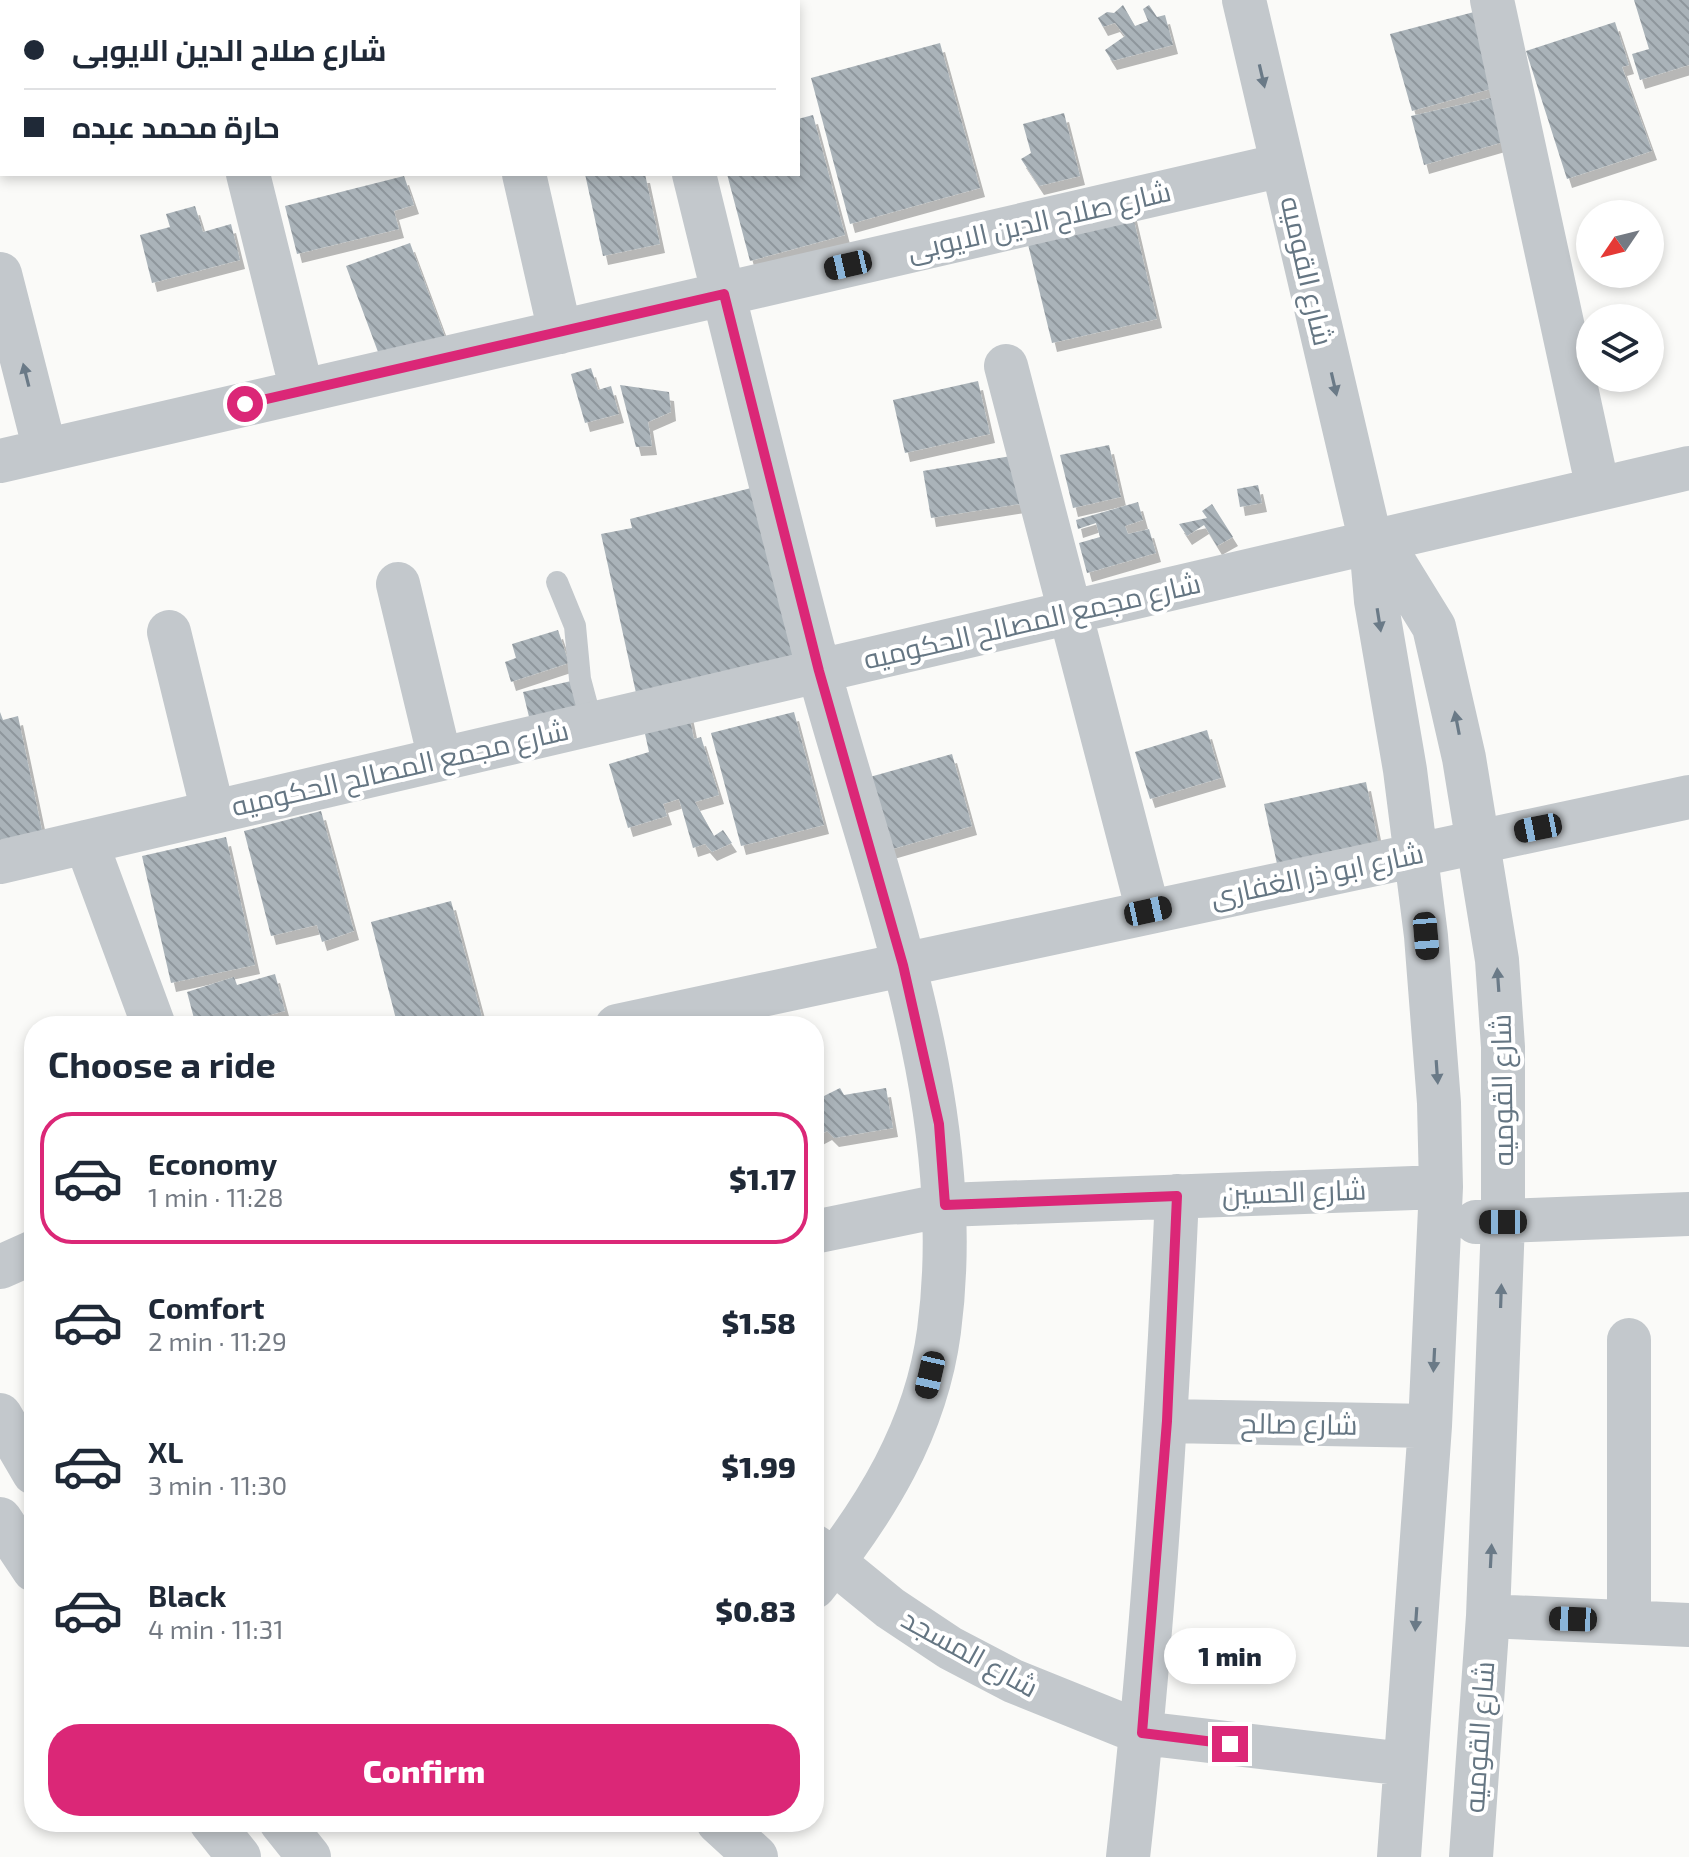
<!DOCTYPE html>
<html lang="en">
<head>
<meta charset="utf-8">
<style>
  :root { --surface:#fff; --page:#f6f6f7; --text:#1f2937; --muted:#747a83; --line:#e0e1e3; --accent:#db2777 }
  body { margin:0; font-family:"Exo 2",Cairo,sans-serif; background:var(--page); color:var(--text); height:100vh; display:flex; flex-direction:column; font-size:30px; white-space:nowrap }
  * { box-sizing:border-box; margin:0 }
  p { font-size:26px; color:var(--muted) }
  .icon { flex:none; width:44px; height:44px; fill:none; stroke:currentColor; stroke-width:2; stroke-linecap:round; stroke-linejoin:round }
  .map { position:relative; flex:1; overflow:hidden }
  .sheet { position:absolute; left:24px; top:1016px; width:800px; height:816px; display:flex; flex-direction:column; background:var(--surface); border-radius:32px; box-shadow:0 4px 12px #0003 }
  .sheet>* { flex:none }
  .banner { position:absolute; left:0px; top:0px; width:800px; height:176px; box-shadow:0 4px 12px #0003; display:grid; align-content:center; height:176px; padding:0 24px; background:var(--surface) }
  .needle { width:52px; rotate:235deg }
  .tools { position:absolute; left:1576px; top:200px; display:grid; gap:16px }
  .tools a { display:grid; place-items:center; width:88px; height:88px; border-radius:50%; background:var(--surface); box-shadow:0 4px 12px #0003; font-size:40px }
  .end { position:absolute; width:36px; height:36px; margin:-18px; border:10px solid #db2777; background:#fff; box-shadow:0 0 0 4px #fff }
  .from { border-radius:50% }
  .bubble { position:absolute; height:56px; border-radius:28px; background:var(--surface); box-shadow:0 4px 12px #0003; font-size:26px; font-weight:800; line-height:56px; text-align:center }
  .car { position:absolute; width:24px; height:48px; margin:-24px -12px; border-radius:10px; box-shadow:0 0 6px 2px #0007; background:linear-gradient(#222 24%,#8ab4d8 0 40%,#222 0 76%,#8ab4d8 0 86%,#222 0) }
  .banner b { display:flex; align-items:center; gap:28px; height:76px; font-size:30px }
  .banner b+b { border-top:2px solid var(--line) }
  .banner i { width:20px; height:20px; background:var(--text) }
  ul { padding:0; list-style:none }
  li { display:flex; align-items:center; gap:24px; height:132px; margin:0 16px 12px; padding:0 8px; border:4px solid transparent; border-radius:32px }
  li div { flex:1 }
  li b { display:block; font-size:30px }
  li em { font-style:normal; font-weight:800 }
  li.active { border-color:var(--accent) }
  li>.icon { width:72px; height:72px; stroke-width:1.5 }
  h2 { padding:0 24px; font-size:36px; line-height:96px }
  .primary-button { display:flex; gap:16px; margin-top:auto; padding:16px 24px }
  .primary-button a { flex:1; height:92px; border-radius:32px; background:var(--accent); color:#fff; font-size:32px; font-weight:800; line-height:92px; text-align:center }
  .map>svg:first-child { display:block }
</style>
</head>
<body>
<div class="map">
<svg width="1689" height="1857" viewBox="0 0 1689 1857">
  <defs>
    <pattern id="building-back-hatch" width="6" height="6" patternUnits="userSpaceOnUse" patternTransform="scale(2)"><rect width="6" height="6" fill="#aab3b9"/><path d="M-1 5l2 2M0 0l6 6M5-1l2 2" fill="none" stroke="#8e969c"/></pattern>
    <filter id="shadow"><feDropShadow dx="5" dy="9" stdDeviation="0" flood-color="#0004"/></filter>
  </defs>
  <rect width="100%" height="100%" fill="#fafaf8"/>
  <path fill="url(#building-back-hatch)" filter="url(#shadow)" d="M 1634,0 L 1689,0 L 1689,65 L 1640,80 L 1632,54 L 1649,49 Z
    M 1123,5 L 1135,26 L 1148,21 L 1143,9 L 1149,5 L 1157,17 L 1165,15 L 1173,45 L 1112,61 L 1105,50 L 1125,36 L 1115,23 L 1103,27 L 1098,18 L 1107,12 L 1114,13 Z
    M 1474,12 L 1494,88 L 1412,111 L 1390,34 Z
    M 1615,22 L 1629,65 L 1622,67 L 1652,151 L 1567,179 L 1526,51 Z
    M 940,43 L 980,188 L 850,224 L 811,78 Z
    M 1495,97 L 1507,141 L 1424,165 L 1411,116 Z
    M 1064,113 L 1080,176 L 1039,186 L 1021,159 L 1031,153 L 1023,124 Z
    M 813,115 L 845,235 L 750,261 L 727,174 L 798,174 L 798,119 Z
    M 585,174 L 645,174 L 660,244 L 603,256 Z
    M 404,176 L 414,205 L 394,211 L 399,229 L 297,254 L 285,206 Z
    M 195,206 L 203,232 L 231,224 L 240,260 L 152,283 L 140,235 L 170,227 L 166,214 Z
    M 1131,208 L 1157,319 L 1052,343 L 1025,232 Z
    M 410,243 L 445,337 L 381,360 L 346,266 Z
    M 591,368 L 598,390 L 611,386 L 619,414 L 585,423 L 571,374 Z
    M 978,381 L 990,434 L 905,453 L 893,400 Z
    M 620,385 L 669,392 L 671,412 L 648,422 L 652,446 L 636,447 Z
    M 1109,445 L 1121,497 L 1073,508 L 1060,455 Z
    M 1011,456 L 1020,504 L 931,518 L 923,471 Z
    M 1258,485 L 1262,503 L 1240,507 L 1237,489 Z
    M 751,488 L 795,657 L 683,686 L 694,739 L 701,737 L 719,795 L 695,802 L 714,836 L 723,830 L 732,843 L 712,852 L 705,844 L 693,848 L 679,799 L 663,804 L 667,816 L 628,828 L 609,764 L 649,752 L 601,534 L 632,528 L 630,519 Z
    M 1138,502 L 1143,520 L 1125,526 L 1128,534 L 1149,529 L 1156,553 L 1087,573 L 1079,543 L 1100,537 L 1096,523 L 1078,529 L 1076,520 Z
    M 1212,504 L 1233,537 L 1217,546 L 1204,525 L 1187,536 L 1179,524 L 1207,518 L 1202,511 Z
    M 558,630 L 569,663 L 511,682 L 505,662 L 516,658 L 512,644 Z
    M 580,679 L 588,711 L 531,725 L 523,692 Z
    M 0,712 L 3,720 L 18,716 L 43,835 L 0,844 Z
    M 794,712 L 824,825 L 741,846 L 711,733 Z
    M 1207,730 L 1221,778 L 1150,799 L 1135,752 Z
    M 952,754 L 972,826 L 879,853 L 859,780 Z
    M 1366,782 L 1380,851 L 1279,873 L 1264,804 Z
    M 321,811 L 354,931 L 322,942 L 317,925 L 271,936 L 244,831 Z
    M 226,837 L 255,965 L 171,983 L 142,856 Z
    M 451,901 L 482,1017 L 446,1026 L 391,1026 L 397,1023 L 371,922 Z
    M 275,974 L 285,1011 L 244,1022 L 245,1026 L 196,1026 L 187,992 L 234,977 L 237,985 Z
    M 840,1088 L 844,1095 L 886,1088 L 893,1128 L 834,1138 L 827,1131 L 814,1138 L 814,1101 Z"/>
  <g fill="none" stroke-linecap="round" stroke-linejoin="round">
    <g stroke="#b5babe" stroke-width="47">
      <path id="primary" d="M 308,2 L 317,0
        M 0,66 L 2,65"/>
    </g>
    <path stroke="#c3c8cc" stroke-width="22" d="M 557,582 L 575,626 L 580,679 L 592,724"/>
    <path stroke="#c3c8cc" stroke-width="44" d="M 205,0 L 205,2
      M 485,0 L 486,2
      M 651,0 L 652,2
      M 1244,0 L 1371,543 L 1376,601 L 1405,770 L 1426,936 L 1439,1103 L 1441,1187 L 1430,1426 L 1399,1857
      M 1492,0 L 1598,489
      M 248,174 L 302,391
      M 524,174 L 560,332
      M 694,174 C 735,340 775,506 819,671 C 877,885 969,1105 939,1331 C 926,1430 875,1511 814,1587
      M 0,274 L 45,450
      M 1006,366 L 1148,911
      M 0,461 L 1282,165
      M 1371,543 L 1397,567 L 1434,627 L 1464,758 L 1497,960 L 1503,1047 L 1503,1222 L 1488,1616 L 1471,1857
      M 398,584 L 440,759
      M 169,632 L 213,812
      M 86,842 L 154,1026
      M 0,862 L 1689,468
      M 617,1026 L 1689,797
      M 1476,1222 L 1689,1214
      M 814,1232 L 945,1205 L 1441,1187
      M 0,1267 L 34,1252
      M 1629,1340 L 1629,1622
      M 1167,1421 L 1430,1426
      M 814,1546 L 890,1608 L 950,1648 L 1013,1681 L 1142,1733 L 1405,1764
      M 1488,1616 L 1689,1625
      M 718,1822 L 756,1857
      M 1128,1857 C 1153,1637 1167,1417 1177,1196"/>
    <path stroke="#c3c8cc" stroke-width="44" d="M 0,1415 L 34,1473
      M 0,1519 L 34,1570
      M 211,1822 L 239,1857
      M 281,1822 L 309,1857"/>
    <use href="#primary" stroke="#fff" stroke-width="44"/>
  </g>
  <defs><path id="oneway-solid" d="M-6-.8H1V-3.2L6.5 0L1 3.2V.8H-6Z" transform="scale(2)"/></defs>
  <g fill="#6a7a87">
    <use href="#oneway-solid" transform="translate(1262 76) rotate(77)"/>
    <use href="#oneway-solid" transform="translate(26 375) rotate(-104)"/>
    <use href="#oneway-solid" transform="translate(1334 384) rotate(77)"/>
    <use href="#oneway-solid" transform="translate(1379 620) rotate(81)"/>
    <use href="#oneway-solid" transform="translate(1457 723) rotate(-101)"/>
    <use href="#oneway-solid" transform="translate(1498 980) rotate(-94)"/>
    <use href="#oneway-solid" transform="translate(1437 1072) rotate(86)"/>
    <use href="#oneway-solid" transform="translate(1501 1296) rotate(-88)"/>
    <use href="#oneway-solid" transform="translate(1434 1360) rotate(93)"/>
    <use href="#oneway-solid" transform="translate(1491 1556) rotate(-87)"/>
    <use href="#oneway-solid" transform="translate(1416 1619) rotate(94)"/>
  </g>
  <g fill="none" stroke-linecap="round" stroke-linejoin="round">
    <path stroke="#db2777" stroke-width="10" d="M 245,404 L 724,294 L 819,671 L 903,965 L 939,1124 L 945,1205 L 1177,1196 L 1167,1421 L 1142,1733 L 1230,1744"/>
  </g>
  <g text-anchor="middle" stroke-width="8" stroke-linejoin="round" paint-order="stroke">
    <g font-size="28" fill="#657683" stroke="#fff">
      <text transform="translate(1039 221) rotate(-13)" y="10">شارع صلاح الدين الايوبى</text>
      <text transform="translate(1307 271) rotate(77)" y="10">شارع القوميه</text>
      <text transform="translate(1032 621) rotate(-13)" y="10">شارع مجمع المصالح الحكوميه</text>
      <text transform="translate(400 768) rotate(-13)" y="10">شارع مجمع المصالح الحكوميه</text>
      <text transform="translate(1317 875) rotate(-12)" y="10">شارع ابو ذر الغفارى</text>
      <text transform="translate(1502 1090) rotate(-91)" y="10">شارع القوميه</text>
      <text transform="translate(1294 1192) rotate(-2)" y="10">شارع الحسين</text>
      <text transform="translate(1299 1424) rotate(1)" y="10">شارع صالح</text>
      <text transform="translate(970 1653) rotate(29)" y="10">شارع المسجد</text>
      <text transform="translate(1479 1737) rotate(-86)" y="10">شارع القوميه</text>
    </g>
  </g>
</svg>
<div class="tools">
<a><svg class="needle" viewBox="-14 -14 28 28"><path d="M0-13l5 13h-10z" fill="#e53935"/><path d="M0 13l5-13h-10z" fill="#747a83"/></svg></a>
<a><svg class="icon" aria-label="layers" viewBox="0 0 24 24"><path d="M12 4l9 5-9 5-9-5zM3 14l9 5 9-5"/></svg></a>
</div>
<i class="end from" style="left:245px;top:404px"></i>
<i class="end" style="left:1230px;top:1744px"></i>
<div class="bubble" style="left:1164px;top:1628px;width:132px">1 min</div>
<i class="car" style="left:848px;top:265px;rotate:257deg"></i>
<i class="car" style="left:1538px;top:828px;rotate:259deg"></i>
<i class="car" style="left:1148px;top:911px;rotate:78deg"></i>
<i class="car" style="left:1426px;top:936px;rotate:175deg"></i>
<i class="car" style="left:1503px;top:1222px;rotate:270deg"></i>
<i class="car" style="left:930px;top:1375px;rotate:193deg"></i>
<i class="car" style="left:1573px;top:1619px;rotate:272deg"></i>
<div class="banner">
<b><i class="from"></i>شارع صلاح الدين الايوبى</b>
<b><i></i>حارة محمد عبده</b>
</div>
<section class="sheet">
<h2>Choose a ride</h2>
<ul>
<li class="active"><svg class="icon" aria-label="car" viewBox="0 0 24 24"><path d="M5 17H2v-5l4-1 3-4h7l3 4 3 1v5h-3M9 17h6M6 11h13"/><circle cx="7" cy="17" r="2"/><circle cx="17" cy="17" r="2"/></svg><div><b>Economy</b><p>1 min · 11:28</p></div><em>$1.17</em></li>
<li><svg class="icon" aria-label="car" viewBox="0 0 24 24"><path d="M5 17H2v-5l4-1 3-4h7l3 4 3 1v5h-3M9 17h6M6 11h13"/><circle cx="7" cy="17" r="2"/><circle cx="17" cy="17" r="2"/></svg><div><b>Comfort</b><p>2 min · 11:29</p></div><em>$1.58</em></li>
<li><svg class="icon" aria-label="car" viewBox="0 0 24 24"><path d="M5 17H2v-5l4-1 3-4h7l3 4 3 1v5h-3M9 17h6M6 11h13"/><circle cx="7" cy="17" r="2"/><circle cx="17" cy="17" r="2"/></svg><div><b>XL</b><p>3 min · 11:30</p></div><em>$1.99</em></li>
<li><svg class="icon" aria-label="car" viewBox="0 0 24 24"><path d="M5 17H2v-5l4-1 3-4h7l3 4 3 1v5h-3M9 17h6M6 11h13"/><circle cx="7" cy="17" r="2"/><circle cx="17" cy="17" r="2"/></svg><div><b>Black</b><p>4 min · 11:31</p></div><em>$0.83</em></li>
</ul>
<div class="primary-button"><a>Confirm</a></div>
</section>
</div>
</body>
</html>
